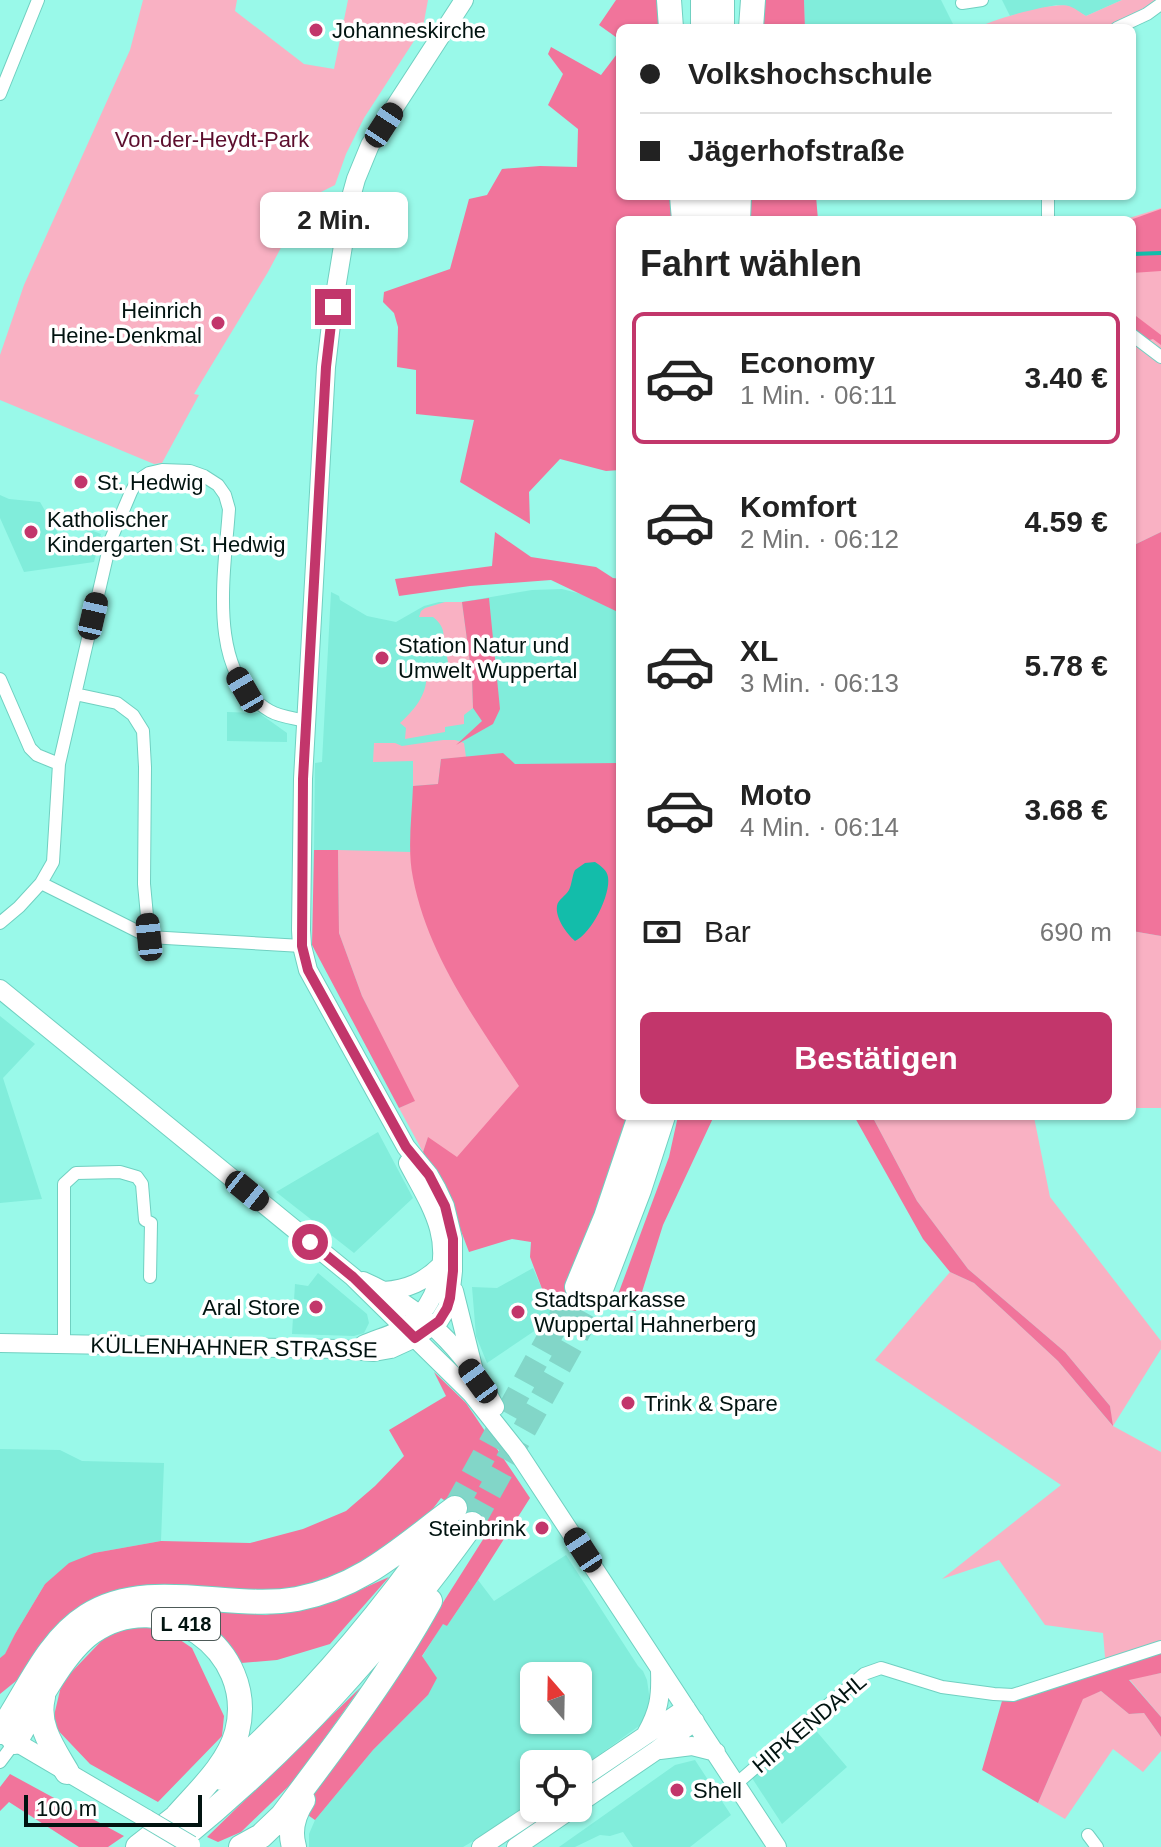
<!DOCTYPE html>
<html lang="de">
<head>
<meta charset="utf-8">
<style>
  :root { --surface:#fff; --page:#f2f2f2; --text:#222; --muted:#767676; --line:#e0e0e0; --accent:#c2366b }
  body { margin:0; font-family:Arial,sans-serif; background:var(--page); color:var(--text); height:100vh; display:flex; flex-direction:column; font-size:30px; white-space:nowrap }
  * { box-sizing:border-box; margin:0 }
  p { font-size:26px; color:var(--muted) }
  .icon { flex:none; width:44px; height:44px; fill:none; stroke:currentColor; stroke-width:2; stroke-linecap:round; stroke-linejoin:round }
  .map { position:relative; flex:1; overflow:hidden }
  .panel { position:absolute; left:616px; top:216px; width:520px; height:904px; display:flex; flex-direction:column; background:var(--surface); border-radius:12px; box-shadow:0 2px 6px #0004 }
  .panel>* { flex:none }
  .banner { position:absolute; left:616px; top:24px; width:520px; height:176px; border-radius:12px; box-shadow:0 2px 6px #0004; display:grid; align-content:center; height:176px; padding:0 24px; background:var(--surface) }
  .needle { width:52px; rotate:340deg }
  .fabs { position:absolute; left:520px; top:1662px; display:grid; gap:16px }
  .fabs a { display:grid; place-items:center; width:72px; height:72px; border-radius:12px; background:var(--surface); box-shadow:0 2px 6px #0004; font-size:40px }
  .scale { position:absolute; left:24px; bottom:20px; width:178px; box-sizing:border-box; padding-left:8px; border:4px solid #011310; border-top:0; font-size:22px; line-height:28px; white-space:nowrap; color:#011310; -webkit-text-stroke:6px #fff; paint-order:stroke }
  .end { position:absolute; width:36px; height:36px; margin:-18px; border:10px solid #c2366b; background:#fff; box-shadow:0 0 0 4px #fff }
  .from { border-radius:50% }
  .bubble { position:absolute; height:56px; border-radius:12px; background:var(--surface); box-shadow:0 2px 6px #0004; font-size:26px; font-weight:700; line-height:56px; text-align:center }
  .car { position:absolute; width:24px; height:48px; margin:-24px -12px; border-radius:10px; box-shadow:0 0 6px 2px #0007; background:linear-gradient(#222 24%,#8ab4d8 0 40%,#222 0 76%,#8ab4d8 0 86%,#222 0) }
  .banner b { display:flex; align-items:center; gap:28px; height:76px; font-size:30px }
  .banner b+b { border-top:2px solid var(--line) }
  .banner i { width:20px; height:20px; background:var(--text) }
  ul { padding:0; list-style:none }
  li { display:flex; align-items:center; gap:24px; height:132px; margin:0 16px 12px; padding:0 8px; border:4px solid transparent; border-radius:12px }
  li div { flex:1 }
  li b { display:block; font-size:30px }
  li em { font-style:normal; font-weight:700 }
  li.on { border-color:var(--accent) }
  li>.icon { width:72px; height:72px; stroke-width:1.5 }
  h2 { padding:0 24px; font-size:36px; line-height:96px }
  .pay { display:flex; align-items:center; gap:20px; height:88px; padding:0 24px; font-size:30px }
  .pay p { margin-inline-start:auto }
  .cta { display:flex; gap:16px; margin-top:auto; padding:16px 24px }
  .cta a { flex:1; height:92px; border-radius:12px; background:var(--accent); color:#fff; font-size:32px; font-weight:700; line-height:92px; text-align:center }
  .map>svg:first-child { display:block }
</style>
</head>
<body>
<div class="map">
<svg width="1161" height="1847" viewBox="0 0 1161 1847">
  <rect width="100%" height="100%" fill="#99f9e9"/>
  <path fill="#81eddb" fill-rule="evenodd" d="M 804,0 L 941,0 L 955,28 L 805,28 Z
    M 1002,0 L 1122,0 L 1086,16 L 1068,6 L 1056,5 L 1010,16 Z
    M 0,495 L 9,499 L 40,502 L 62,540 L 70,545 L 77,543 L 86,536 L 88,529 L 101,534 L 94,562 L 24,572 L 0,518 Z
    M 562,589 L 620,604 L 620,1090 L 342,851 L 314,850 L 315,763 L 322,762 L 331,592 L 339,596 L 340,600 L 367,616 L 396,622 L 424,606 L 439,602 L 462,602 L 532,590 Z
    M 227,712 L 259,713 L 287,733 L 287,742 L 227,741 Z
    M 0,1016 L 35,1044 L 3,1078 L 42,1199 L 0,1203 Z
    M 378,1132 L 413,1198 L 354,1253 L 276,1192 Z
    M 533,1268 L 547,1301 L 567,1309 L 487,1363 L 476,1336 L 472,1287 L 497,1288 Z
    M 318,1273 L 367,1314 L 369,1323 L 364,1333 L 354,1336 L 292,1334 L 295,1284 L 308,1286 Z
    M 0,1449 L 60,1450 L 82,1461 L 164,1463 L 161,1541 L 94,1553 L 45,1584 L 15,1634 L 5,1655 L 0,1658 Z
    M 566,1555 L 638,1666 L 643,1671 L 647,1680 L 650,1701 L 645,1718 L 639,1726 L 578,1770 L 578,1764 L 534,1764 L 534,1794 L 521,1803 L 521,1810 L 487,1833 L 463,1847 L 309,1847 L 309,1834 L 315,1820 L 373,1750 L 428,1695 L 422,1657 L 443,1623 L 447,1626 L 478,1580 L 494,1601 ZM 534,1676 L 578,1676 L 578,1720 L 534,1720 Z
    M 812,1726 L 847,1767 L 782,1824 L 752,1778 Z
    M 695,1760 L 731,1815 L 690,1847 L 633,1847 L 623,1832 L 610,1836 L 600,1835 L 575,1847 L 559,1847 L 675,1765 Z"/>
  <path fill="#f9b1c3" d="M 143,0 L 237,0 L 235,11 L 304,64 L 334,69 L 348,0 L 428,0 L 423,27 L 364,118 L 346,154 L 335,185 L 307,199 L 268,272 L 194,394 L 199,395 L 162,463 L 154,464 L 0,400 L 0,355 L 24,285 L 130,50 Z
    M 1122,0 L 1156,0 L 1146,7 L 1106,28 L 976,28 C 992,20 1054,1 1069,6 C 1075,8 1081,13 1086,16 Z
    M 1161,208 L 1161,532 L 1132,546 L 1132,345 L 1150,339 L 1132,324 L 1132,220 L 1123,220 Z
    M 445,602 L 462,602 L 472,677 L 473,708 L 464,715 L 464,724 L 445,727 L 445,732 L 405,739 L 406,728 L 400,723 C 415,709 429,693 426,671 L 438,671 L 448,662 L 446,652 L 442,646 C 445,633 444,626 433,617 L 419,617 L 421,611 L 425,608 Z
    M 443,740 L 455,740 L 464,743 L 466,757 L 441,759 L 438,784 L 413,786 L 413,761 L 373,762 L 374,743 L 395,743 L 402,746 Z
    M 338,850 L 411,852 C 417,940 472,1014 520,1086 L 457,1158 L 428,1138 L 423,1152 L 399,1108 L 414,1101 L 362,996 L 339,933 Z
    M 1132,931 L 1161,936 L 1161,1108 L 1132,1108 Z
    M 872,1116 L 1031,1116 L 1034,1117 L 1050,1197 L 1161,1341 L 1161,1349 L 1113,1426 L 1161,1452 L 1161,1652 L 1106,1669 L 1103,1633 L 1045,1625 L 999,1560 L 942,1579 L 1061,1485 L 875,1360 L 950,1272 L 974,1283 L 1058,1361 L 1112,1425 L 1110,1406 L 1065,1352 L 968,1269 L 917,1201 Z
    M 1161,1673 L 1161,1717 L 1129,1679 Z
    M 1101,1691 L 1129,1714 L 1144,1713 L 1161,1737 L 1161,1751 L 1143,1772 L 1113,1749 L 1065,1819 L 1038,1803 L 1083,1698 Z"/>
  <path fill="#f1749b" d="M 616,0 L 658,0 L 660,28 L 620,28 L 620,40 L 599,25 Z
    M 764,0 L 804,0 L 805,28 L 762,28 Z
    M 551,47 L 601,75 L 620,50 L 620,196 L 675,196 L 677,220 L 620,220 L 620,470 L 606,471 L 560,459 L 529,492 L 530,524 L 460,482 L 474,420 L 416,414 L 416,370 L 397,367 L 398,327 L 394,313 L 383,302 L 384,292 L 450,269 L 469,199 L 487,195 L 502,169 L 540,166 L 577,167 L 578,129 L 548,105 L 563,74 L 548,54 Z
    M 749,196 L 816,196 L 818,220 L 748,220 Z
    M 1161,209 L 1161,271 L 1132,273 L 1132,220 L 1130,220 Z
    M 1132,313 L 1161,335 L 1161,345 L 1153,339 L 1132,345 Z
    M 495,532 L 531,557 L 596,567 L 613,578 L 620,579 L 620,613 L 551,580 L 470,586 L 399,596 L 395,579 L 492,566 Z
    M 1161,532 L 1161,936 L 1132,931 L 1132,546 Z
    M 489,598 L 500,709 L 493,724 L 456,745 L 482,721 L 473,708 L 472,677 L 462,602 Z
    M 503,753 L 515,764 L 620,763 L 620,1116 L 628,1116 L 567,1309 L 547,1302 L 530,1257 L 531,1242 L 512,1239 L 469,1252 L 445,1189 L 423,1152 L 428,1137 L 457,1157 L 519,1086 C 477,1022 428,956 413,878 C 407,849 412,816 413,786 L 438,784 L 441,759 Z
    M 314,850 L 338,850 L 339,933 L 362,996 L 415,1101 L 399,1108 L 312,945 Z
    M 678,1116 L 714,1116 L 663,1225 L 636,1311 L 613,1308 L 669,1157 Z
    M 854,1116 L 872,1116 L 917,1201 L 968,1269 L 1065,1352 L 1110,1406 L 1113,1426 L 1058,1361 L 974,1283 L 950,1272 L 923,1239 Z
    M 434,1372 L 466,1403 L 530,1498 L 478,1580 L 447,1626 L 443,1624 L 422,1656 L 437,1678 L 428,1695 L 373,1750 L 315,1820 L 302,1811 L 399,1672 L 489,1530 L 441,1498 L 419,1527 L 376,1562 L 289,1595 L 164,1591 L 37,1657 L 16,1681 L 0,1694 L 0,1658 L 5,1654 L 15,1634 L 45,1584 L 69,1563 L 94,1553 L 161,1541 L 250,1543 L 303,1529 L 346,1511 L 375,1486 L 404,1456 L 389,1430 L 446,1396 Z
    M 389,1577 L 330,1644 L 277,1660 L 241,1663 L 219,1632 L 181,1608 L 266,1615 L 339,1599 Z
    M 125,1626 L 164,1629 L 192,1648 L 224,1716 L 222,1736 L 158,1802 L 90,1764 L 52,1724 L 62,1682 L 109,1633 Z
    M 1161,1652 L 1161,1673 L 1129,1680 L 1161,1717 L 1161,1737 L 1144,1713 L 1129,1714 L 1101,1691 L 1083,1699 L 1038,1803 L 982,1770 L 1002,1701 Z
    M 361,1687 L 295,1780 L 241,1832 L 218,1842 L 207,1837 Z
    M 10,1774 L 124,1836 L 108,1847 L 79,1847 L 9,1802 L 0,1811 L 0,1787 Z"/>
  <path fill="#13bdaa" d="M 595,862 C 601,866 607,870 608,877 C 611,895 591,934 575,941 C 567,934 555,918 557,906 C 558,899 566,896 569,890 C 572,884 572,876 575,870 L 585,863 Z"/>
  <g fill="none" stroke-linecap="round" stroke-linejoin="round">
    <path stroke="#13bdaa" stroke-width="4" d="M 1132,254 L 1161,253"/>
    <path stroke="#82d6c8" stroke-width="24" stroke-dasharray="24 12" stroke-linecap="butt" d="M 455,1508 L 577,1287
      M 472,1524 L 598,1297"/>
    <g stroke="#70d0c1" stroke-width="14">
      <path id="street" d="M 962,3 L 982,0
        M 1117,28 L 1147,14 L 1161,4
        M 0,94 L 38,0
        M 1048,196 L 1048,220
        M 1132,335 L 1161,357
        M 0,679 L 30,748 L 37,755 L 59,764
        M 75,694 L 117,703 L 133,715 L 143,731 L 145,767 L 144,884 L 149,937
        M 41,883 L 149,937 L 302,946
        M 0,923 L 19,907 L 41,883 L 53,862 L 59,764 L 111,539 L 131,492 L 137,481 L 149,473 L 162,470 L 190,471 L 204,476 L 218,485 L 225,495 L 229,509 C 225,571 205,674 270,711 C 280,717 295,718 306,721
        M 64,1344 L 64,1184 L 76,1173 L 120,1172 L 137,1177 L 142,1184 L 145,1220 L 151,1223 L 150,1277
        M 0,1762 L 15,1742
        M 736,1784 L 864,1674 L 881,1668 L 942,1687 L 994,1694 L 1013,1695 L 1161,1647
        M 1088,1835 L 1097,1847"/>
    </g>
    <g stroke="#70d0c1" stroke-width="20">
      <path id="secondary" d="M 0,989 L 353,1277 L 471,1393 L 517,1451 L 777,1847
        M 363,1281 C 422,1307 465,1351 495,1407
        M 384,1291 C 408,1289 424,1282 441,1265
        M 454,1291 L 473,1367
        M 0,1343 L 339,1349 L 374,1352 L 391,1349 L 415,1338 L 439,1321 L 447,1308 L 450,1298 L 453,1271 L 453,1239 L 445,1206 L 437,1189 L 429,1175 L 406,1147 L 308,970 L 302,946 L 301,930 L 303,779 L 326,367 L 333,307 L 351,197 L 356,179 L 370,145 L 464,0
        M 363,1345 C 380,1337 399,1334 413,1321 C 425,1312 432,1299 437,1285 C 453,1236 430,1205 408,1163
        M 646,1734 C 659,1711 661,1697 660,1671
        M 4,1735 L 147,1819
        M 660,1750 L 692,1746 L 716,1752
        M 578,1781 L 686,1708
        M 578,1804 L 657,1750 L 695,1721
        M 481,1847 L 540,1808
        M 516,1847 L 573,1808"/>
    </g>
    <g stroke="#70d0c1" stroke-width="26">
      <path id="highway" d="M 669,0 L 671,28
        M 703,28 L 703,0
        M 722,28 L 722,0
        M 751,28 L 753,0
        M 682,196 L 684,220
        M 702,220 L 702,196
        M 722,220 L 722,196
        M 738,220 L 739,196
        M 577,1287 L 606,1217 L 640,1116
        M 598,1297 L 639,1190 L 663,1116
        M 43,1697 C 36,1725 53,1748 67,1772
        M 0,1732 C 27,1693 46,1642 87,1616 C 148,1577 230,1611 297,1599 C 364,1586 403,1546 455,1508
        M 15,1742 C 34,1709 62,1653 92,1632 C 162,1583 258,1649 237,1732 C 228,1765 199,1791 177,1816
        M 222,1778 C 305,1704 376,1621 440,1530
        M 138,1847 L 179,1815
        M 170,1847 C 288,1753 384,1646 472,1524
        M 241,1847 L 261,1836 L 282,1816 C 334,1747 388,1677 430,1601
        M 294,1847 C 289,1830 293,1815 303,1800"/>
    </g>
    <use href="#street" stroke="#fff" stroke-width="12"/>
    <use href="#secondary" stroke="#fff" stroke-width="18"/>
    <use href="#highway" stroke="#fff" stroke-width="24"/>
    <g stroke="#70d0c1" stroke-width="20" stroke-linecap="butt">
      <path id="secondary-bridge" d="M 147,1819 L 191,1845"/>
    </g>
    <use href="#secondary-bridge" stroke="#fff" stroke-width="18"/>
  </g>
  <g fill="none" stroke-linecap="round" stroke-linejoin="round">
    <path stroke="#c2366b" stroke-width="10" d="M 310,1242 L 353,1277 L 415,1338 L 439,1321 L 447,1308 L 450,1298 L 453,1271 L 453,1239 L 445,1206 L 429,1175 L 406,1147 L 308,970 L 302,946 L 303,779 L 326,367 L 333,307"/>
  </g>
  <g fill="#c2366b" stroke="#fff" stroke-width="3">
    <circle cx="316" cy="30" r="8"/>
    <circle cx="218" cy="323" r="8"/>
    <circle cx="81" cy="482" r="8"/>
    <circle cx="31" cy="532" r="8"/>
    <circle cx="382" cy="658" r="8"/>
    <circle cx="316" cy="1307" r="8"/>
    <circle cx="518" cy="1312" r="8"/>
    <circle cx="628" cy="1403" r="8"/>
    <circle cx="542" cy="1528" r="8"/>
    <circle cx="677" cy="1790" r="8"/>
  </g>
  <g text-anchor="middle" stroke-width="7" stroke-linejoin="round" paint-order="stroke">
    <rect fill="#fff" stroke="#4d5a58" stroke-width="2" x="152" y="1608" width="68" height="32" rx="6"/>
    <g font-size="20" font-weight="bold" fill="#011310">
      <text x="186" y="1631">L 418</text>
    </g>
    <g font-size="22" fill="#011310" stroke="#fff" text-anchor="start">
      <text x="332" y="38">Johanneskirche</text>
      <text x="202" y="318" text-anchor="end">Heinrich<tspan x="202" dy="25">Heine-Denkmal</tspan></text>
      <text x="97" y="490">St. Hedwig</text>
      <text x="47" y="527">Katholischer<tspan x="47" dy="25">Kindergarten St. Hedwig</tspan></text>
      <text x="398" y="653">Station Natur und<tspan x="398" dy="25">Umwelt Wuppertal</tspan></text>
      <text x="534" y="1307">Stadtsparkasse<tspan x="534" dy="25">Wuppertal Hahnerberg</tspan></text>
      <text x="300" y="1315" text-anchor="end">Aral Store</text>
      <text x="644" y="1411">Trink &amp; Spare</text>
      <text x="526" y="1536" text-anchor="end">Steinbrink</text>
      <text x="693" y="1798">Shell</text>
    </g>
    <g font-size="22" fill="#5c0e2d" stroke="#fff">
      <text x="212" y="147">Von-der-Heydt-Park</text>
    </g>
    <g font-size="22" fill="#011310" stroke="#fff">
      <text transform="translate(234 1347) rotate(1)" y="8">KÜLLENHAHNER STRASSE</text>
      <text transform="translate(809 1723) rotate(-40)" y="8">HIPKENDAHL</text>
    </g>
  </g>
</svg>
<div class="fabs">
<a><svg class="needle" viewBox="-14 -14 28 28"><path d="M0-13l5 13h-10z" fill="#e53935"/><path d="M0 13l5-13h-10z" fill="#767676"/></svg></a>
<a><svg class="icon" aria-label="locate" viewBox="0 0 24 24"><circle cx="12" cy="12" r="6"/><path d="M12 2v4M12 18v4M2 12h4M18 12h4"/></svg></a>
</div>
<div class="scale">100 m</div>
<i class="end from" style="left:310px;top:1242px"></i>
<i class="end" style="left:333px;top:307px"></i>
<div class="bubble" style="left:260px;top:192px;width:148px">2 Min.</div>
<i class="car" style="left:384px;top:125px;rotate:33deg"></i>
<i class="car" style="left:93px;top:616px;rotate:13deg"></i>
<i class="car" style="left:245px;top:690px;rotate:330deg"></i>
<i class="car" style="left:149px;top:937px;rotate:354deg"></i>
<i class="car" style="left:247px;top:1191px;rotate:129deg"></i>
<i class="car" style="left:478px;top:1381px;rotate:324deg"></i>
<i class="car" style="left:583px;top:1550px;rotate:327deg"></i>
<div class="banner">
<b><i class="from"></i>Volkshochschule</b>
<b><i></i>Jägerhofstraße</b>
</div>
<section class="panel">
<h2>Fahrt wählen</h2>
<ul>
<li class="on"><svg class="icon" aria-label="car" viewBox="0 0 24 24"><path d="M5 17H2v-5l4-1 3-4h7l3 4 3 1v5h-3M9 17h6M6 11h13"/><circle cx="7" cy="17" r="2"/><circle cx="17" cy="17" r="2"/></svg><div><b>Economy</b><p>1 Min. · 06:11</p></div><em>3.40 €</em></li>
<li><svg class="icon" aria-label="car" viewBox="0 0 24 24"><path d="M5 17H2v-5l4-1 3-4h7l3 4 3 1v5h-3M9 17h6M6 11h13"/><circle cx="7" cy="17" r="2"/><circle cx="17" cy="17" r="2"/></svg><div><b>Komfort</b><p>2 Min. · 06:12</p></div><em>4.59 €</em></li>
<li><svg class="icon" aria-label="car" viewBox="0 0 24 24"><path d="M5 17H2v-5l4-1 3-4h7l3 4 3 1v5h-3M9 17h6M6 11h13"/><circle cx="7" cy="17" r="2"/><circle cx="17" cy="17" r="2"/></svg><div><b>XL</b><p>3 Min. · 06:13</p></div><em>5.78 €</em></li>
<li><svg class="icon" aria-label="car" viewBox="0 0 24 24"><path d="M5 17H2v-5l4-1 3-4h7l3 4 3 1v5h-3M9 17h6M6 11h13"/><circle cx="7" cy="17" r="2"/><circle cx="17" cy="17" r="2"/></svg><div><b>Moto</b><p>4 Min. · 06:14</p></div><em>3.68 €</em></li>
</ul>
<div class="pay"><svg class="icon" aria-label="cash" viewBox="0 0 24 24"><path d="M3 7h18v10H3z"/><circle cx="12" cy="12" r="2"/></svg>Bar<p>690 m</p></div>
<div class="cta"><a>Bestätigen</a></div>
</section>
</div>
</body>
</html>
